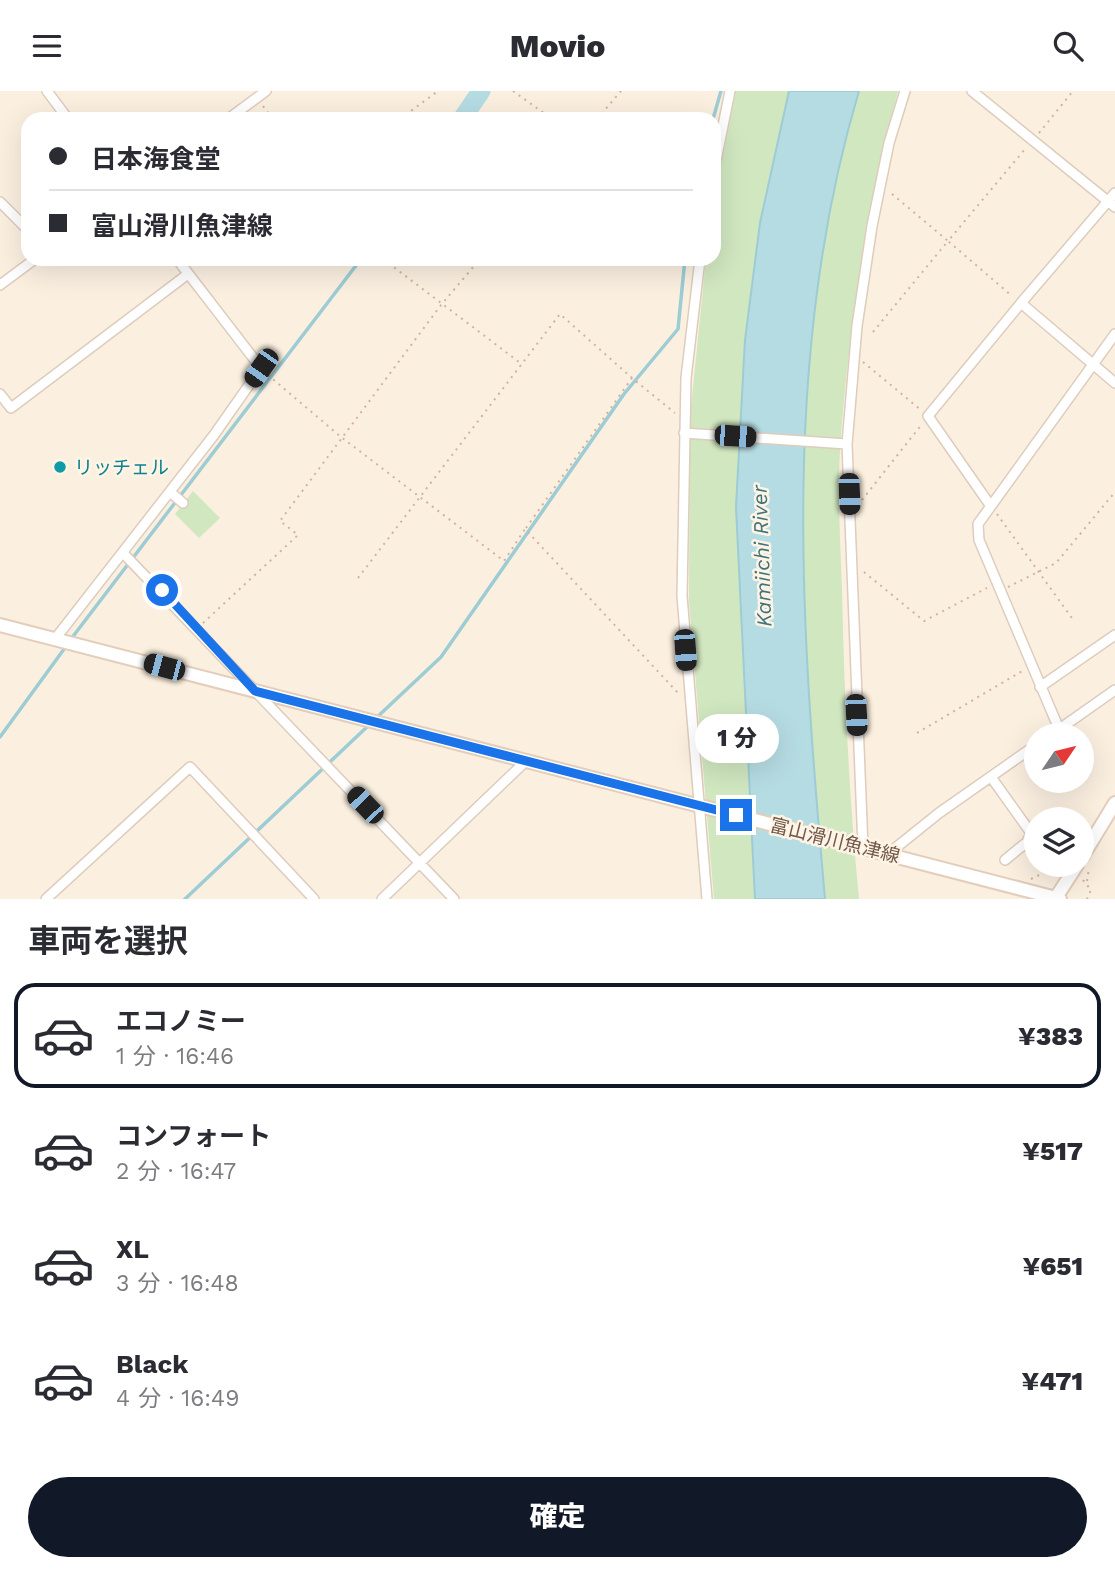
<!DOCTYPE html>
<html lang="ja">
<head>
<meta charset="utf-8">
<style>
  :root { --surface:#fff; --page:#f7f7f7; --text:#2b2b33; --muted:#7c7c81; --line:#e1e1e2; --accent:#111827 }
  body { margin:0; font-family:"Work Sans","Noto Sans JP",sans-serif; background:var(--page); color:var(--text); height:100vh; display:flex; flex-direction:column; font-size:26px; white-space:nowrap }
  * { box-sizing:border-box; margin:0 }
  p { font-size:23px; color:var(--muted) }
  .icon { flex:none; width:38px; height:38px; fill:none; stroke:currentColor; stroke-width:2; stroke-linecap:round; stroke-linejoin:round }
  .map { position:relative; height:808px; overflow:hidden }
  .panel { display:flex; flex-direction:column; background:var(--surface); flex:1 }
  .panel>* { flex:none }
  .hud { position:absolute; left:21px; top:21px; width:700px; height:154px; border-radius:21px; box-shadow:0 7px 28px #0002; display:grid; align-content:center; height:154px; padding:0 28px; background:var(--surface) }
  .needle { width:46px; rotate:55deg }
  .controls { position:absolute; left:1024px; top:632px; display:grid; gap:14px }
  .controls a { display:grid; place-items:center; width:70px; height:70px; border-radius:50%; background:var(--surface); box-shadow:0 7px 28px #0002; font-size:35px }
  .end { position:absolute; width:32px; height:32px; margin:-16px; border:9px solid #1a73e8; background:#fff; box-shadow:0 0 0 4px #fff }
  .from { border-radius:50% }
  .bubble { position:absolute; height:49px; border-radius:24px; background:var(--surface); box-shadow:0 7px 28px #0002; font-size:23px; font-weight:800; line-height:49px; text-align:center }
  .car { position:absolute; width:21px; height:42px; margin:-21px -10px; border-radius:9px; box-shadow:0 0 5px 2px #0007; background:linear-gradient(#222 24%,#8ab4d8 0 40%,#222 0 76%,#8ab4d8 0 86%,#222 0) }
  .hud b { display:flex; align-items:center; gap:24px; height:66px; font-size:26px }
  .hud b+b { border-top:2px solid var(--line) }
  .hud i { width:18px; height:18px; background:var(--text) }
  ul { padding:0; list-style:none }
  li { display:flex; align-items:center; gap:21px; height:105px; margin:0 14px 10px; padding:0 14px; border:4px solid transparent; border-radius:21px }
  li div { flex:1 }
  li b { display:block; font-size:26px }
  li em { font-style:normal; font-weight:800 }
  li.selected { border-color:var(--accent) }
  li>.icon { width:63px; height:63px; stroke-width:1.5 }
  h2 { padding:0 28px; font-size:32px; line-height:84px }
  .button { display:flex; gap:14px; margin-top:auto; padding:14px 28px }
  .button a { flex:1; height:80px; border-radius:42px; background:var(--accent); color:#fff; font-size:28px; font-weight:800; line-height:80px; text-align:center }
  header { display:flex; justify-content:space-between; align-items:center; height:91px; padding:0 28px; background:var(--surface); font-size:32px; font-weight:800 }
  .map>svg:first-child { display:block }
</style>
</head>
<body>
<header><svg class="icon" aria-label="menu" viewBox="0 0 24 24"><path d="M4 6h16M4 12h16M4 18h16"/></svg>Movio<svg class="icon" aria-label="search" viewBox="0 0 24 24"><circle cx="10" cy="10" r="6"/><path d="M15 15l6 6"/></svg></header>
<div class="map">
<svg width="1115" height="808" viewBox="0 0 1115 808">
  <rect width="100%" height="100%" fill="#fbf0e0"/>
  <path fill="#d0e7c0" d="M 736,0 L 789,0 L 745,249 L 736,412 L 755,808 L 714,808 L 689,510 L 690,326 L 706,168 L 714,168 C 714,107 719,59 736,0 Z
    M 859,0 L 898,0 C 869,112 850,228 841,344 C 837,394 840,446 842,497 C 844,601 849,704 859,808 L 825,808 C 801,538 780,264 859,0 Z
    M 193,400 L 220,427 L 199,447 L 175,423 Z"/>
  <path fill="#b6dce3" stroke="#9dccd4" stroke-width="2" d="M 789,0 L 859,0 C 780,264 801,538 825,808 L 755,808 L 736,416 L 745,249 L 760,132 Z"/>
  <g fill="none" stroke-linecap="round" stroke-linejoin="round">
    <path stroke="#9dccd4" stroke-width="3.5" d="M 713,28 L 721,0
      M 71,548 L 361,168
      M 374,629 L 441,566 L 624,303 L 678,238 L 685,168
      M 0,646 L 67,554
      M 185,808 L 369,634"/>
    <path stroke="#b6dce3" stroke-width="19" d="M 462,28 L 481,0"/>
    <g stroke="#deccbd" stroke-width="12">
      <path id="street" d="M 47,0 L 68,28
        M 972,0 L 1115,116
        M 228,28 L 266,0
        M 714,79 L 730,0
        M 0,111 L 28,139
        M 700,168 L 686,287 L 682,505 L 707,808
        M 0,194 L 35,168
        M 1021,212 L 1115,102
        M 0,303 L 11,317 L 188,183
        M 684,342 L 847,353
        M 170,401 L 183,412
        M 990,414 L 928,325 L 1021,212 L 1115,292
        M 123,462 L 454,808
        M 55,548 L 214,344 L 261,277 L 177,168
        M 1040,596 L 1115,544
        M 1059,638 L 979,449 L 978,433 L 1115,243
        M 1051,644 L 1115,599
        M 991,686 L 1031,742 L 1027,751 L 1005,769
        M 863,757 L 847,353 L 857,235 L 872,135 L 889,52 L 905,0
        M 888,763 L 939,722 L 1036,654
        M 46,808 L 190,676 L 314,808
        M 382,808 L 527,669"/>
    </g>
    <g stroke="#e3cdbb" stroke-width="16">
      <path id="secondary" d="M 0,534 L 1060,808
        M 1082,766 L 1115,712
        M 1055,808 L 1077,774"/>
    </g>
    <path stroke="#d3b29d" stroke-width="2" stroke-dasharray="2 5" stroke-linecap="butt" d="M 513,0 L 552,28
      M 263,15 L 273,28
      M 400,28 L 438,0
      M 597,28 L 621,0
      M 1039,42 L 1073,0
      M 892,103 L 948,150 L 1026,57
      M 383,168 L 519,271
      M 873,241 L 948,150 L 1012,205
      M 863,271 L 921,319
      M 268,284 L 341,346 L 504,470 L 525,438 L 679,603
      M 862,409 L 922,333
      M 997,423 L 1074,530
      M 526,437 L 632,287 L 675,322
      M 864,481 L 924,530 L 987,497
      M 358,487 L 560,223 L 632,287
      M 1008,496 L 1056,472 L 1115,401
      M 203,532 L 298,444 L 280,430 L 441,214 L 480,168
      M 917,642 L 1024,579
      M 1031,788 L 1060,774
      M 1083,789 L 1091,799 L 1087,808
      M 1087,790 L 1089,777"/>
    <use href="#street" stroke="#fff" stroke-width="9"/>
    <use href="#secondary" stroke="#fff" stroke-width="12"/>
  </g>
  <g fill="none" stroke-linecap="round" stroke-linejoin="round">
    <path stroke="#1a73e8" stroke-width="9" d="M 162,499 L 255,600 L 736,724"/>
  </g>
  <circle fill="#0f9aa8" stroke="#fef4e6" stroke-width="2.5" cx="60" cy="376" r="7"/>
  <g text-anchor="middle" stroke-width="5" stroke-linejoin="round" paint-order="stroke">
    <g font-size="19" fill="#0d838f" stroke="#fef4e6" text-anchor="start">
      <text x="74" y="383">リッチェル</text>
    </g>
    <g font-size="19" fill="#705749" stroke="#fef4e6">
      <text transform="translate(835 749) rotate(14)" y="7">富山滑川魚津線</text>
    </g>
    <g font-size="21" font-style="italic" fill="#41737c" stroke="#fef4e6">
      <text transform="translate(762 465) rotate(-92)" y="7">Kamiichi River</text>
    </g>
  </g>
</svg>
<div class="controls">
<a><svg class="needle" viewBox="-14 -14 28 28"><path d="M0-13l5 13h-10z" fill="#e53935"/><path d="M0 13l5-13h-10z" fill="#7c7c81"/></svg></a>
<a><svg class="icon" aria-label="layers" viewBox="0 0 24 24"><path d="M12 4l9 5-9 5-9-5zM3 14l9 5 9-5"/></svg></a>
</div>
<i class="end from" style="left:162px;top:499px"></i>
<i class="end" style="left:736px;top:724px"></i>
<div class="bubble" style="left:695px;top:623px;width:84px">1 分</div>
<i class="car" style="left:261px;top:277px;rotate:215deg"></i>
<i class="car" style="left:735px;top:345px;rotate:94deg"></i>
<i class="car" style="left:849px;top:403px;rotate:178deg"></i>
<i class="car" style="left:685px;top:559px;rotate:176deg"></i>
<i class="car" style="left:164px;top:576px;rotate:285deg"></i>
<i class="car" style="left:856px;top:624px;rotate:177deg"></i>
<i class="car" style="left:365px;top:714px;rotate:316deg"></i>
<div class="hud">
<b><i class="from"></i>日本海食堂</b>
<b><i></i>富山滑川魚津線</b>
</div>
</div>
<section class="panel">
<h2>車両を選択</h2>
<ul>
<li class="selected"><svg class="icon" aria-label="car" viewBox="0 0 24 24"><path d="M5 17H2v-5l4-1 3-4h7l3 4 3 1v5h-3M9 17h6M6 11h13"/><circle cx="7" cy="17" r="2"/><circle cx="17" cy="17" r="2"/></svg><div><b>エコノミー</b><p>1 分 · 16:46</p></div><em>¥383</em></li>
<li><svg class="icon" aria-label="car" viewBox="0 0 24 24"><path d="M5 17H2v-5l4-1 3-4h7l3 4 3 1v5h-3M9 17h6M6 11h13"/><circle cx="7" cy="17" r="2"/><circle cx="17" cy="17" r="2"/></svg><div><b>コンフォート</b><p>2 分 · 16:47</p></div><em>¥517</em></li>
<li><svg class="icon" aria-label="car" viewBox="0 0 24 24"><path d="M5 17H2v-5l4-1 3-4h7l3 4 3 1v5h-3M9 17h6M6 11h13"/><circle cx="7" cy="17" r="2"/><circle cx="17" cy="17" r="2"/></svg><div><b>XL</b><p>3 分 · 16:48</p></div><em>¥651</em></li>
<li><svg class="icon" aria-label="car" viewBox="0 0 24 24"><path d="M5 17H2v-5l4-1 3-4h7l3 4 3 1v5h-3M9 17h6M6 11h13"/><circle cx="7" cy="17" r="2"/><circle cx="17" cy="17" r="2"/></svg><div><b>Black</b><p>4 分 · 16:49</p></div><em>¥471</em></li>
</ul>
<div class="button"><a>確定</a></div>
</section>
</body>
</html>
